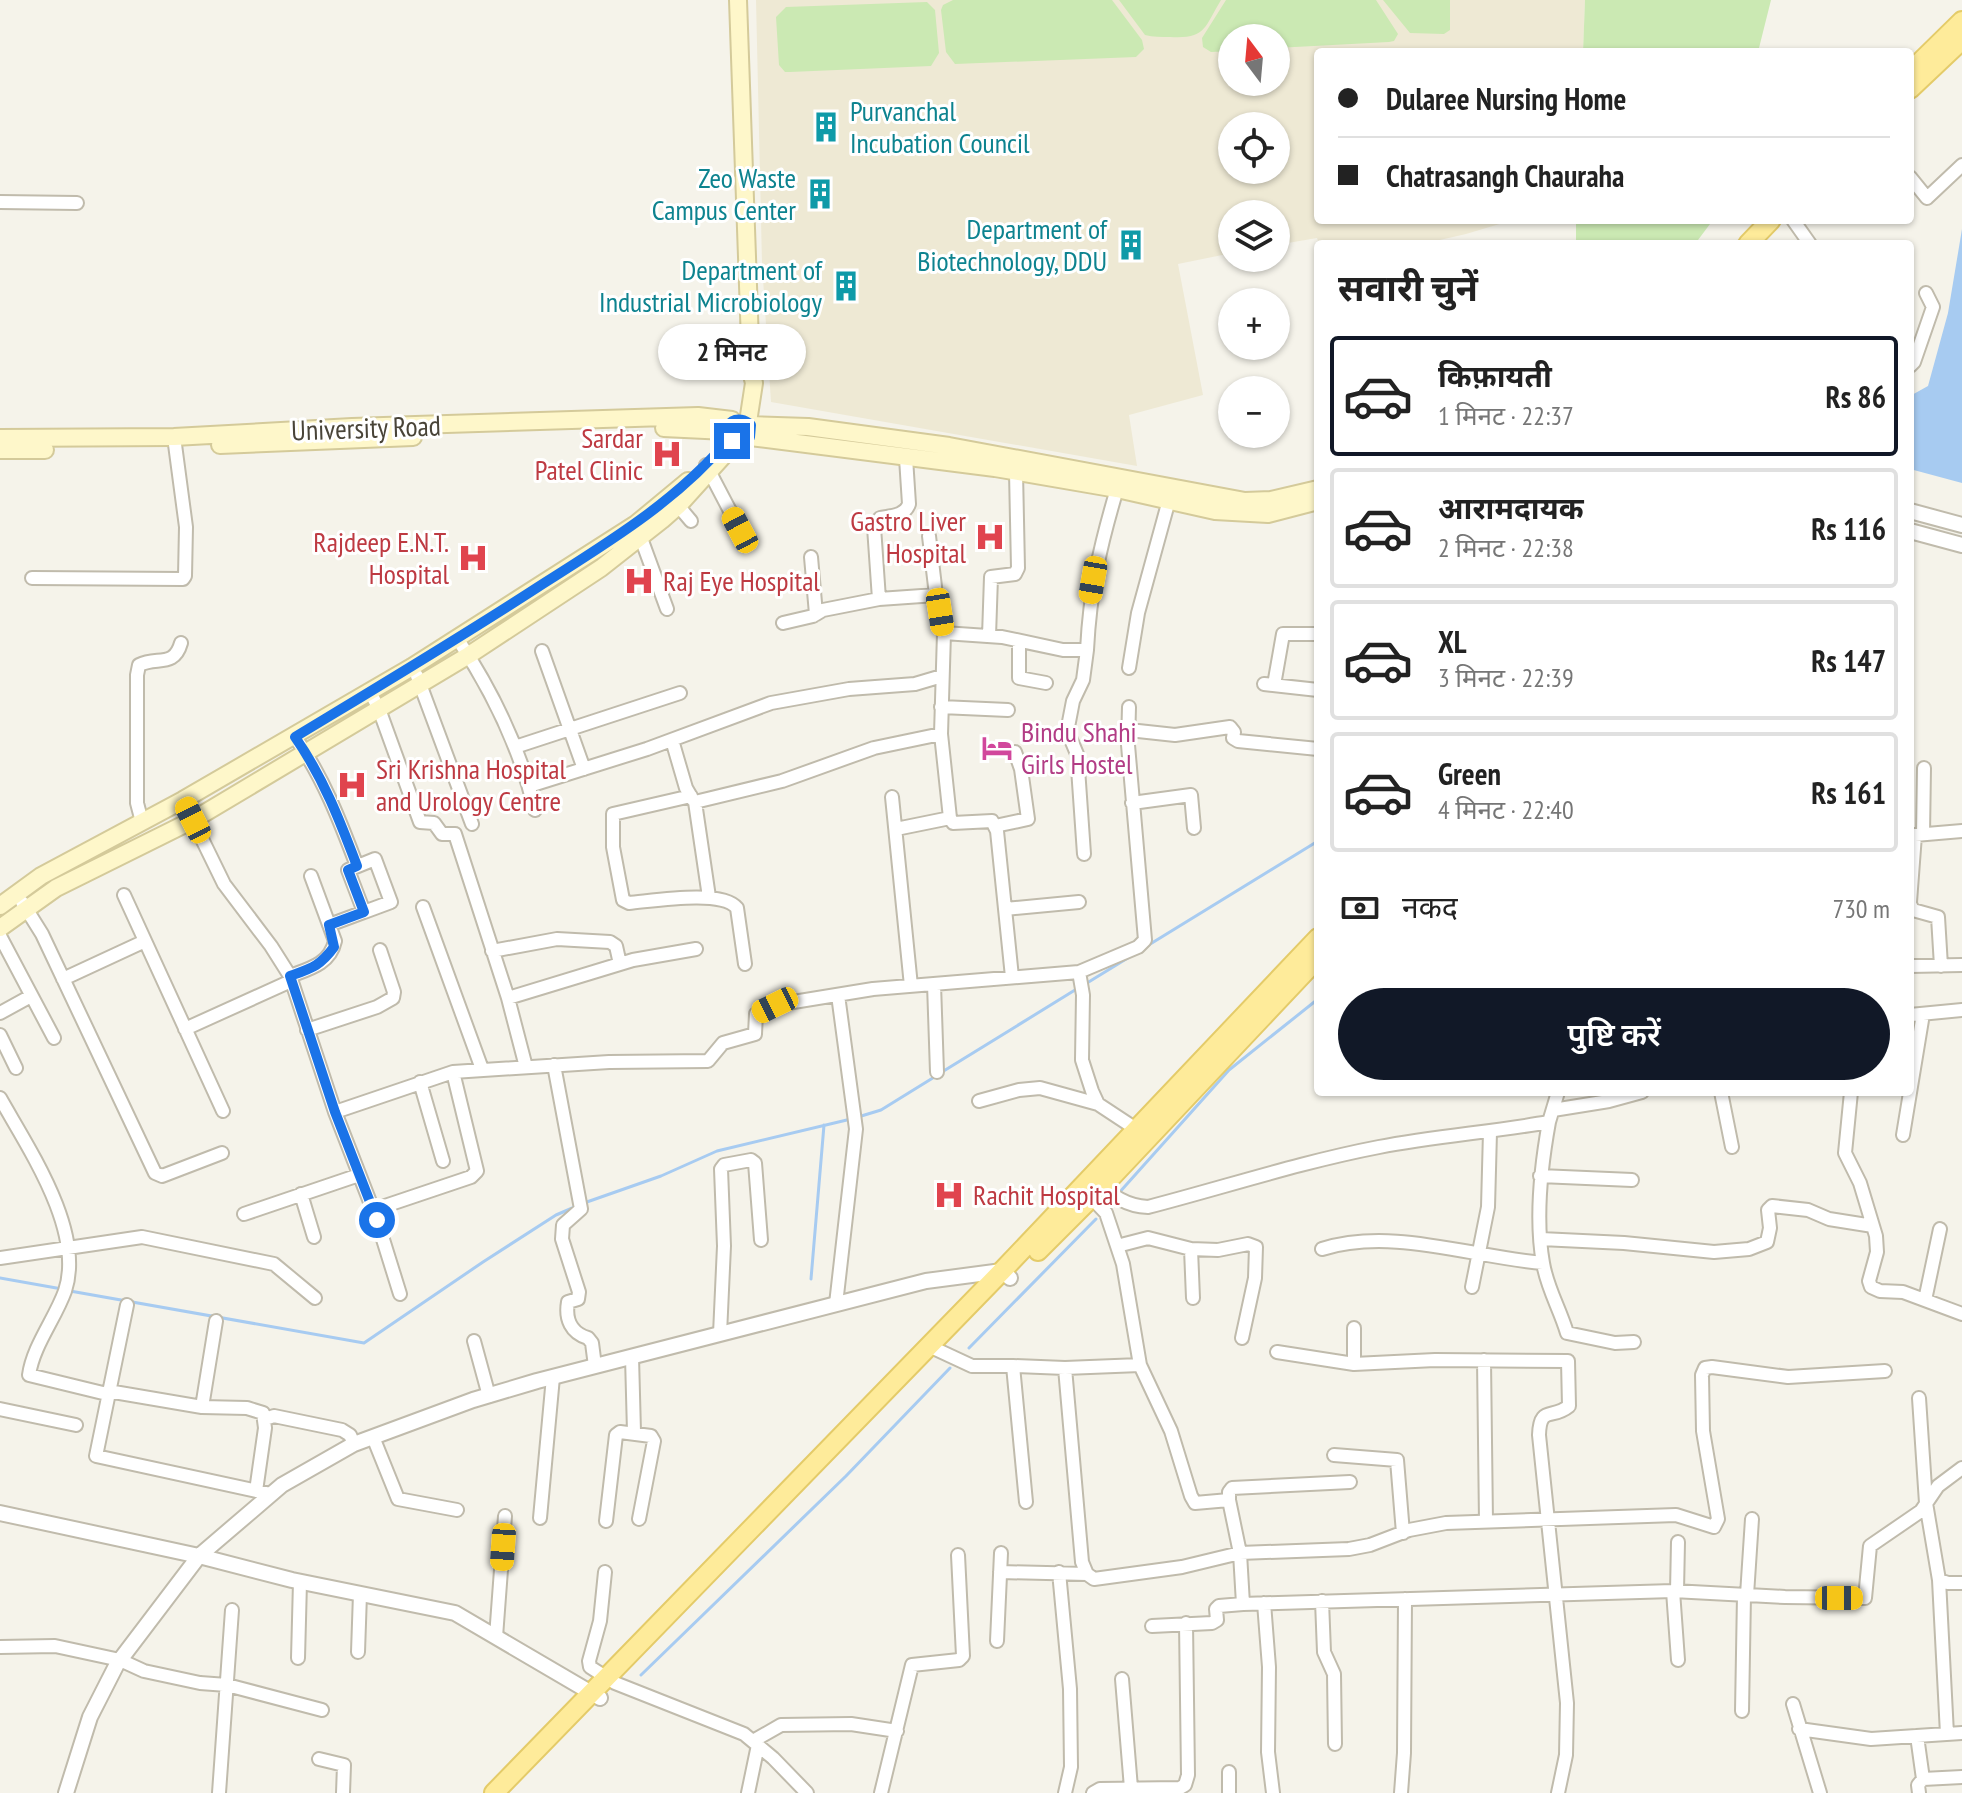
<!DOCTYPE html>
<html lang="hi">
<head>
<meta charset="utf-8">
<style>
  :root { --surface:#fff; --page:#f2f2f2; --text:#222; --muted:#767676; --line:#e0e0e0; --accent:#111827 }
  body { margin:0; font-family:"PT Sans Narrow","Noto Sans Devanagari",sans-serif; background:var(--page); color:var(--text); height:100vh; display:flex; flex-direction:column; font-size:30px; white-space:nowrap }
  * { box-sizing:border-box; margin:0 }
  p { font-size:26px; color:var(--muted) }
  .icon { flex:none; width:44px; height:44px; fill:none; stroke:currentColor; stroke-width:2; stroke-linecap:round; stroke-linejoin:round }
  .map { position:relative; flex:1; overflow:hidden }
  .sheet { position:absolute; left:1314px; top:240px; width:600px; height:856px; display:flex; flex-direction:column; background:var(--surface); border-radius:8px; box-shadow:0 2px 6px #0004 }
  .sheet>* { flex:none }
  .guide { position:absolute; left:1314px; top:48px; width:600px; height:176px; border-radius:8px; box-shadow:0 2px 6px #0004; display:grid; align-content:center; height:176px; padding:0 24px; background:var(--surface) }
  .needle { width:52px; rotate:344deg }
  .buttons { position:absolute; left:1218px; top:24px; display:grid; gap:16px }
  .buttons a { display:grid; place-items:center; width:72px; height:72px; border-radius:50%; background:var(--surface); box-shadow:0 2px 6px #0004; font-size:40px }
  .end { position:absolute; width:36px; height:36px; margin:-18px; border:10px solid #1a73e8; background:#fff; box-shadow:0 0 0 4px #fff }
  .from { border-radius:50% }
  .bubble { position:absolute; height:56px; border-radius:28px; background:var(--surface); box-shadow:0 2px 6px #0004; font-size:26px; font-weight:600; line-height:56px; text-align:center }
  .car { position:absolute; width:24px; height:48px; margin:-24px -12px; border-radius:10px; box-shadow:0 0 6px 2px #0007; background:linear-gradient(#f5c518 24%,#345 0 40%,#f5c518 0 76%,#345 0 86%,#f5c518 0) }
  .guide b { display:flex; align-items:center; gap:28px; height:76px; font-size:30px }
  .guide b+b { border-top:2px solid var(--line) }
  .guide i { width:20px; height:20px; background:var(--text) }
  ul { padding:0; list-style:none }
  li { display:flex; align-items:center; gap:24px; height:120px; margin:0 16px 12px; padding:0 8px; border:4px solid var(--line); border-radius:8px }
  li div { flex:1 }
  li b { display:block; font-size:30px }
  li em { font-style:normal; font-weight:600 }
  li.on { border-color:var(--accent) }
  li>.icon { width:72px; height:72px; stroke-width:1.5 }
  h2 { padding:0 24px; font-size:36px; line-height:96px }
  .pay { display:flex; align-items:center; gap:20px; height:88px; padding:0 24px; font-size:30px }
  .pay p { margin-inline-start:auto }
  .primary-button { display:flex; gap:16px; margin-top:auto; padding:16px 24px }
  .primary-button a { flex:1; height:92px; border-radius:48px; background:var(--accent); color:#fff; font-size:32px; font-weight:600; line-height:92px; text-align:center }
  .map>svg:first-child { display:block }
</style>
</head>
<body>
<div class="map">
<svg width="1962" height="1793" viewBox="0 0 1962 1793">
  <rect width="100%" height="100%" fill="#f5f3ea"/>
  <path fill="#eee9d4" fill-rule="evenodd" d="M 756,0 L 1585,0 L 1583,52 L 1318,52 L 1318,220 L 1513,220 L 1466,234 L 1422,244 L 1319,244 L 1317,238 L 1276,245 L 1276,214 L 1232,214 L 1232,253 L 1178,264 L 1203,395 L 1129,415 L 1137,466 L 771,402 L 762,263 ZM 1232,38 L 1276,38 L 1276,82 L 1232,82 ZM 1232,126 L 1276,126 L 1276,170 L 1232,170 Z"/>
  <path fill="#cbe9b3" d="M 953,0 L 1112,0 L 1142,40 L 1144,49 L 1136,57 L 955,64 L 946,52 L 941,10 L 943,5 Z
    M 1119,0 L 1221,0 C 1204,28 1206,39 1170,37 C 1161,37 1153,37 1145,35 Z
    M 1226,0 L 1376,0 L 1398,34 L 1394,41 L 1389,42 L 1276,48 L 1276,38 L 1232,38 L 1232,51 L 1211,52 L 1203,47 L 1202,38 Z
    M 1383,0 L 1450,0 L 1450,30 L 1444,34 L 1410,33 Z
    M 1585,0 L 1771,0 L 1758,52 L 1583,52 Z
    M 927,2 L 935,10 L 939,53 L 931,66 L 790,72 L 785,72 L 779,65 L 776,17 L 786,7 Z
    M 1576,220 L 1713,220 L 1695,244 L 1576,244 Z"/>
  <path fill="#a7cbf1" d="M 1962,229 L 1962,483 L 1910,469 L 1910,396 L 1928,386 L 1948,313 Z"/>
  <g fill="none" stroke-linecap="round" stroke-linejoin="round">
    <path stroke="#a7cbf1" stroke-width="3" d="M 1147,946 L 1318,841
      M 1087,983 L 1131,956
      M 942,1072 L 1075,990
      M 858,1117 L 881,1110 L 936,1076
      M 1118,1194 L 1229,1070 L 1318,999
      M 584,1203 L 661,1176 L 717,1151 L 851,1119
      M 0,1278 L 62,1289
      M 811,1279 L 824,1125
      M 70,1291 L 364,1343 L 483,1262 L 556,1215 L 577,1206
      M 969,1348 L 1096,1219
      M 641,1675 L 846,1476 L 950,1368"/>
    <g stroke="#c0bbac" stroke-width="16">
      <path id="minor" d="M 1910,177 L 1927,198 L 1962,165
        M 0,202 L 77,203
        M 1793,220 L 1810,244
        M 1910,366 L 1914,362 L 1933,307 L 1926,293
        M 706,465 L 740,530
        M 675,502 L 691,521
        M 638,530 L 667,609
        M 929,536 L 936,595 L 944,633 L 941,734 L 950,818
        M 811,557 L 816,614
        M 32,578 L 183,579 L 185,576 L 186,527 L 174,437
        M 879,599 L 874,527 L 880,518 C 891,516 905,516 909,504 L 906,458
        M 783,623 L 813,616 L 823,610 L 879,599 L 936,595
        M 944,633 L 1002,637 L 1063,650 L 1087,650 C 1090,590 1100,546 1117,489
        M 989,636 L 991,577 L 1015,574 L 1018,568 L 1016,472
        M 457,638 C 493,692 520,748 535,810
        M 1019,641 L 1019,678 L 1046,683
        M 542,651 L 584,769
        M 1129,668 L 1138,613 L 1169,500
        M 417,676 L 472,824
        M 1264,684 L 1318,690
        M 1274,685 L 1283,634 L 1318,634
        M 370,692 L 379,709 L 420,822 L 434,823 L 442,834 L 455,834 L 508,998 L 526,1067
        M 941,707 L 1008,710
        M 1129,730 L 1175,735 L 1230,727 L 1234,732 L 1233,738 L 1238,741 L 1318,749
        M 295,737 C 323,777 340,821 357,866
        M 672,740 L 686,788 L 693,800
        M 515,747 L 680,693
        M 529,786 L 647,749 L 771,703 L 849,689 L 915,684 L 942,676
        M 691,796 L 613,814 L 613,847 L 623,900 L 629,903 C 653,901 722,889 737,908 L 745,964
        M 892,797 L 911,986
        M 183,800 L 224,884 L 271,946 L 290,976 L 335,1112 L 377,1220 L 400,1294
        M 1132,803 L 1191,795 L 1194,828
        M 142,822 L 137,803 L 137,675 L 139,665 C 157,656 174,668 181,643
        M 995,826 L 1028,819 L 1021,769 L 1015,752
        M 896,829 L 950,818 L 953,823 L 992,821 L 997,831 L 1012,977
        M 1923,834 L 1924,768
        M 1084,854 L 1077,754 L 1069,735 L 1068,727 L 1073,701 L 1083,680 L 1087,650
        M 375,859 L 391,902 L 364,912 L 348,870 Z
        M 124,895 L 223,1111
        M 709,897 L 695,802 L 782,781 L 874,748 L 941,734
        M 22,902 L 42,934 L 155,1173 L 162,1176 L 222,1153
        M 1910,902 L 1915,835 L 1962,831
        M 1910,904 L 1913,910 L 1938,917 L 1941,966
        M 423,907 L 482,1069
        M 1005,909 L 1079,902
        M 329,925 L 364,912
        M 0,936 L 54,1038
        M 492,951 L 557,939 L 610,942 L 616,946 L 620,964
        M 1910,966 L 1962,965
        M 1079,972 L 1138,947 L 1145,940 L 1128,745 L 1129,707
        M 290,976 C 309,969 330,964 335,941 L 311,876
        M 63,979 L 145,941
        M 934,984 L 937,1072
        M 508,998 L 633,960 L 696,949
        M 0,1013 L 31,996
        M 1910,1015 L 1962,1010
        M 185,1029 L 291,981
        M 307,1030 L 377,1007 L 393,998 L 394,992 L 380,950
        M 0,1035 L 16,1068
        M 554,1065 L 581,1209 L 563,1225 L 562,1239 L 579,1292 L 578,1299 L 568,1302 C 565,1319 571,1333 588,1338 L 592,1343 L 595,1366
        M 420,1082 L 443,1161
        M 1721,1092 L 1732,1147
        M 1851,1092 L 1845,1153 L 1860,1183 L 1876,1236 L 1877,1252 L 1869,1281 L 1871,1287 L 1880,1291 L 1903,1292 L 1962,1314
        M 0,1098 C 28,1148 85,1231 65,1291 C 55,1319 33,1346 29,1375 L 107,1394
        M 979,1101 L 1019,1090 L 1040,1088 L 1098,1104
        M 1553,1110 L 1609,1101 L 1642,1092
        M 335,1112 L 453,1072 L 609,1062 L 708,1061 L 723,1043 L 755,1034 L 756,1014 L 775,1005 L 873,989 L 1079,972 L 1083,995 L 1082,1060 L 1092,1091 L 1098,1104 L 1142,1133
        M 1549,1122 C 1541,1166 1535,1218 1543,1263 C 1547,1288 1560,1309 1567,1333 L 1615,1343 L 1634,1342
        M 1903,1135 L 1923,1014
        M 1540,1176 L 1632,1180
        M 1097,1182 C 1113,1196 1126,1206 1148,1207 C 1225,1187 1301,1162 1379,1147 C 1436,1136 1493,1132 1549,1122 L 1558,1092
        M 1087,1193 L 1106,1213 L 1123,1264 L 1140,1365 L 1171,1431 L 1191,1496 L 1195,1503 L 1229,1500 L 1240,1553 L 1243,1604
        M 301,1194 L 314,1237
        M 373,1210 L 471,1177 L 477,1171 L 453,1072
        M 244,1214 L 359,1175
        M 1541,1239 L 1624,1243 L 1714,1252 L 1749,1249 L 1767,1242 L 1770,1228 L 1768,1210 L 1772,1206 L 1808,1210 L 1829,1219 L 1873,1226
        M 1117,1246 L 1148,1238 L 1191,1249 L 1218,1250 L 1248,1244 L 1256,1247 L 1255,1278 L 1242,1338
        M 1191,1249 L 1193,1298
        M 1322,1249 C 1392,1227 1471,1257 1543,1263
        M 0,1258 L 142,1237 L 274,1264 L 315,1298
        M 1472,1287 L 1488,1207 L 1490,1132
        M 1925,1300 L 1940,1229
        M 836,1304 L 856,1129 L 838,995
        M 127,1305 L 96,1456 L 271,1494
        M 1354,1328 L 1354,1364 L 1435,1360 L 1568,1361 L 1569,1406 C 1552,1420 1540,1405 1539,1435 L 1567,1703 L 1566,1755 L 1558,1793
        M 720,1334 L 724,1246 L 721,1169 L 724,1165 L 751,1160 L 755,1163 L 761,1240
        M 474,1341 L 489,1396
        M 929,1346 L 972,1366 L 1013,1366 L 1026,1502
        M 1277,1352 L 1354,1364
        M 632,1357 L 634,1432
        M 1484,1360 L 1486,1522
        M 1013,1366 L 1065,1368 L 1140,1365
        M 1065,1368 L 1082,1562 L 1087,1574 L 1094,1579 L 1182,1567 L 1240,1553 L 1349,1549 L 1370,1545 L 1409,1530 L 1446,1523 L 1676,1515 L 1714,1527 L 1718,1519 L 1703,1431 L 1702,1375 L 1705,1368 L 1712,1367 L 1788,1377 L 1885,1371
        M 108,1391 L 202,1407 L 247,1408 L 263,1413 L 265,1428 L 256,1491
        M 1919,1398 L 1926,1503 L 1939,1580 L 1947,1734
        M 202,1407 L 216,1321
        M 0,1409 L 76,1425
        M 265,1419 L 274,1416 L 342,1430 L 350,1435 L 354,1444
        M 373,1437 L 398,1499 L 457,1510
        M 1334,1455 L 1397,1460 L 1403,1533
        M 1229,1500 L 1229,1492 L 1232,1488 L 1350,1482
        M 540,1518 L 553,1377
        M 606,1521 L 616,1435 L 620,1432 L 651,1436 L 654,1441 L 639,1519
        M 605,1572 L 600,1621 L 589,1661 L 590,1667 L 615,1683 L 744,1734 L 773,1758 L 807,1793
        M 1000,1572 L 1087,1574
        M 1059,1572 L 1070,1689 L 1071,1767 L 1065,1793
        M 1939,1580 L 1948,1583 L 1962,1583
        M 1673,1591 L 1678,1660
        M 1677,1591 L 1678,1542
        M 1747,1595 L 1752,1519
        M 1322,1601 L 1324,1652 L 1334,1674 L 1335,1744
        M 1264,1603 L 1269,1667 L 1268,1752 L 1273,1793
        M 1152,1626 L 1212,1623 L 1217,1620 L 1216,1609 L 1219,1606 L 1243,1604 L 1673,1591 L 1785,1597 L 1865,1598 L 1870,1546 L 1921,1511 L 1938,1486 L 1962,1468
        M 496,1637 L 505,1516
        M 997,1641 L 1001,1553
        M 0,1647 L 55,1646 L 120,1660 L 144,1671 L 200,1683 L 227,1685 L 322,1710
        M 358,1652 L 360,1594
        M 298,1658 L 300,1582
        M 1122,1679 L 1131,1788
        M 1793,1704 L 1820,1793
        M 1742,1711 L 1744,1595
        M 1799,1729 L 1871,1739 L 1962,1733
        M 1917,1736 L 1923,1779
        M 753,1741 L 781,1725 L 851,1724 L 897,1731
        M 319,1759 L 344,1765 L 343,1793
        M 219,1793 L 232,1610
        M 748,1793 L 758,1745
        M 881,1793 L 912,1665 L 959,1660 L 963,1656 L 958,1555
        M 1093,1793 L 1100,1789 L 1180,1788 L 1185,1785 L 1188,1775 L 1186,1623
        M 1229,1793 L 1229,1772
        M 1401,1793 L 1404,1753 L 1405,1599
        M 1919,1793 L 1918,1785 L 1923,1779 L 1962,1777"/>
    </g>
    <g stroke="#c0bbac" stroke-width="18">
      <path id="tertiary" d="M 1910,511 L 1962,525
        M 1910,531 L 1962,545
        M 0,1513 L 199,1556 L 292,1580 L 455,1613 L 600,1698
        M 66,1793 L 90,1717 L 117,1664 L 199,1556 L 282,1485 L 354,1444 L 473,1400 L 537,1381 L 926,1281 L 1002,1271 L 1010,1278"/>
    </g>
    <g stroke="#d4ca9a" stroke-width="20">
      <path id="secondary" d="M 738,0 L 751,371 L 754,383 L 748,422
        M 751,425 L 808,427 L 949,446 L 1245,501 L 1271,500 L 1318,489
        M 664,428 L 726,431
        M 750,437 L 995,468 L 1117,489 L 1215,511 L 1268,514 L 1318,501
        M 0,438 L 174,437 L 352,427 L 698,416 L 732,420
        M 220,445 L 413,437
        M 0,450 L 45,450
        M 0,906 L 41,876 L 183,800 L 412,667 L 636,524 L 688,481
        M 0,928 L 56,888 L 193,820 L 469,655 L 601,568 L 662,520 L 679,505 L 735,443"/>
    </g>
    <g stroke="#e4cb69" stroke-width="22">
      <path id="primary" d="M 1910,72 L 1962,21
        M 1910,89 L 1962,40
        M 1748,244 L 1771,220
        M 1038,1251 L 1102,1187 L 1318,958
        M 494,1793 L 1002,1271 L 1318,938"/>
    </g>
    <use href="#minor" stroke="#fff" stroke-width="12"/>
    <use href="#tertiary" stroke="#fff" stroke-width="14"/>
    <use href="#secondary" stroke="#fef7ca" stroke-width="16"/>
    <use href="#primary" stroke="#feeb9a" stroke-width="18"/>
  </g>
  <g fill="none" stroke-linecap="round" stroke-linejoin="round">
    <path stroke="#1a73e8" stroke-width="10" d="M 377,1220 L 335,1112 L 290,976 C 312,968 320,966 334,947 L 329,925 L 364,912 L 348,870 L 357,866 C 340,821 323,777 295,737 C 376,688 458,639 538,587 C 607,543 676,502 729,439 C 722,422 738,413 751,425 L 750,437 L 740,444 L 732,441"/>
  </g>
  <defs>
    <g id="building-bare" transform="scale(2.4)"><path d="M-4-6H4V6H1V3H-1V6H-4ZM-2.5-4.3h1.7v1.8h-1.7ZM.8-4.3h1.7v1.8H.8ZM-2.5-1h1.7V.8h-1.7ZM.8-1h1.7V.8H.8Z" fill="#0f9aa8" stroke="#fff" stroke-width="2.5" paint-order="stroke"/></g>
    <g id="hospital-bare" transform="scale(2.4)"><path d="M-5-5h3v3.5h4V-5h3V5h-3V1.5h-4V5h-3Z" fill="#e0444e" stroke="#fff" stroke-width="2.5" paint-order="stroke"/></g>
    <g id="hotel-bare" transform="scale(2.4)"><path d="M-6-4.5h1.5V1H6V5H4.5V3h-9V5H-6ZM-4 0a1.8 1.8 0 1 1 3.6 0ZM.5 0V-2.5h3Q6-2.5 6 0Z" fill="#d1479c" stroke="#fff" stroke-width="2.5" paint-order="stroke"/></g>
  </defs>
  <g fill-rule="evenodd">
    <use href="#building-bare" x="826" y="127"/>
    <use href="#building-bare" x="820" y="194"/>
    <use href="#building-bare" x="1131" y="245"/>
    <use href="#building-bare" x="846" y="286"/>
    <use href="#hospital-bare" x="667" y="454"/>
    <use href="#hospital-bare" x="990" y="537"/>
    <use href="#hospital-bare" x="473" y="558"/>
    <use href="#hospital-bare" x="639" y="581"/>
    <use href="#hotel-bare" x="997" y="748"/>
    <use href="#hospital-bare" x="352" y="785"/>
    <use href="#hospital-bare" x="949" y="1195"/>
  </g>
  <g text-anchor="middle" stroke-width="6" stroke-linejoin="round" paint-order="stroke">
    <g font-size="28" fill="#0d838f" stroke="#fff" text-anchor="end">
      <text x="850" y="121" text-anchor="start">Purvanchal<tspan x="850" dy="32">Incubation Council</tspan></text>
      <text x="796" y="188">Zeo Waste<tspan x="796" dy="32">Campus Center</tspan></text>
      <text x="1107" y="239">Department of<tspan x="1107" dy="32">Biotechnology, DDU</tspan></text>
      <text x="822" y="280">Department of<tspan x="822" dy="32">Industrial Microbiology</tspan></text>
    </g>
    <g font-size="28" fill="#494438" stroke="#fff">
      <text transform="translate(366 428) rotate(-2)" y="10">University Road</text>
    </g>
    <g font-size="28" fill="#be3a42" stroke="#fff" text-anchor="end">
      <text x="643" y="448">Sardar<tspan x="643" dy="32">Patel Clinic</tspan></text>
      <text x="966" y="531">Gastro Liver<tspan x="966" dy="32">Hospital</tspan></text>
      <text x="449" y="552">Rajdeep E.N.T.<tspan x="449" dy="32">Hospital</tspan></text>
      <text x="663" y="591" text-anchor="start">Raj Eye Hospital</text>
      <text x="376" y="779" text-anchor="start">Sri Krishna Hospital<tspan x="376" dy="32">and Urology Centre</tspan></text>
      <text x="973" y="1205" text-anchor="start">Rachit Hospital</text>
    </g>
    <g font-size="28" fill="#b23c85" stroke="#fff" text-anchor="start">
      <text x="1021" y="742">Bindu Shahi<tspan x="1021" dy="32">Girls Hostel</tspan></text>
    </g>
  </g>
</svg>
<div class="buttons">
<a><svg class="needle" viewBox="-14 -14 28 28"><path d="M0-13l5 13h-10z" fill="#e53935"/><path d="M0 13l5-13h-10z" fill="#767676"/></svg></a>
<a><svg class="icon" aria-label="locate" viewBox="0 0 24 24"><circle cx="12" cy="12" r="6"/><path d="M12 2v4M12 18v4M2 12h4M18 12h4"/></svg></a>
<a><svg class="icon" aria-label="layers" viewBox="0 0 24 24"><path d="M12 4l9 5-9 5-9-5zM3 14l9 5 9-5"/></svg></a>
<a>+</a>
<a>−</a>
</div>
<i class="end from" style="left:377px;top:1220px"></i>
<i class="end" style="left:732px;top:441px"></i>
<div class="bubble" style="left:658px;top:324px;width:148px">2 मिनट</div>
<i class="car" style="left:740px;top:530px;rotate:332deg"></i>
<i class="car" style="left:1093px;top:580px;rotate:190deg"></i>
<i class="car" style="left:940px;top:612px;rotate:171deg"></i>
<i class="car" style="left:193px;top:820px;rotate:333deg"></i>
<i class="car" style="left:775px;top:1005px;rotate:244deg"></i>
<i class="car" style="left:503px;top:1547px;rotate:184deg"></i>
<i class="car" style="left:1839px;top:1598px;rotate:90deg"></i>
<div class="guide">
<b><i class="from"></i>Dularee Nursing Home</b>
<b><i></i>Chatrasangh Chauraha</b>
</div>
<section class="sheet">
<h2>सवारी चुनें</h2>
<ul>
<li class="on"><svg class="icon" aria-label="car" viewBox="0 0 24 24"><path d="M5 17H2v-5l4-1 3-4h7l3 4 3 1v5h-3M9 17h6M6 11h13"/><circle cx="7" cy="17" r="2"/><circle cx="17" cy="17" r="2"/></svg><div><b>किफ़ायती</b><p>1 मिनट · 22:37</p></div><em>Rs 86</em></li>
<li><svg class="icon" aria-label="car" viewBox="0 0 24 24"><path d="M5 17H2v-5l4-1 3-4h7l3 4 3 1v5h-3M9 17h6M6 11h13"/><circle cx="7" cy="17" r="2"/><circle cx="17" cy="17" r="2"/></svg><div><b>आरामदायक</b><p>2 मिनट · 22:38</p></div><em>Rs 116</em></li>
<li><svg class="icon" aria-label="car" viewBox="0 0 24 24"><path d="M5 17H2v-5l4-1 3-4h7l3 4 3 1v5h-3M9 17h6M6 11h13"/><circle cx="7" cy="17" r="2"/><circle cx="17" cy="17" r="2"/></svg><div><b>XL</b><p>3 मिनट · 22:39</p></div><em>Rs 147</em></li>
<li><svg class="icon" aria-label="car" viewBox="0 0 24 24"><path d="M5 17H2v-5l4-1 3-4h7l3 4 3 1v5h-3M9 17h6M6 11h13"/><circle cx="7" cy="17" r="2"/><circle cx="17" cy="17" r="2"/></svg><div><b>Green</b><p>4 मिनट · 22:40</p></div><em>Rs 161</em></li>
</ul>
<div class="pay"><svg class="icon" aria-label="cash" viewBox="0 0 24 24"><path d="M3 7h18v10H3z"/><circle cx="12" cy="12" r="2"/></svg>नकद<p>730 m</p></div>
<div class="primary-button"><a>पुष्टि करें</a></div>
</section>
</div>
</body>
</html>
